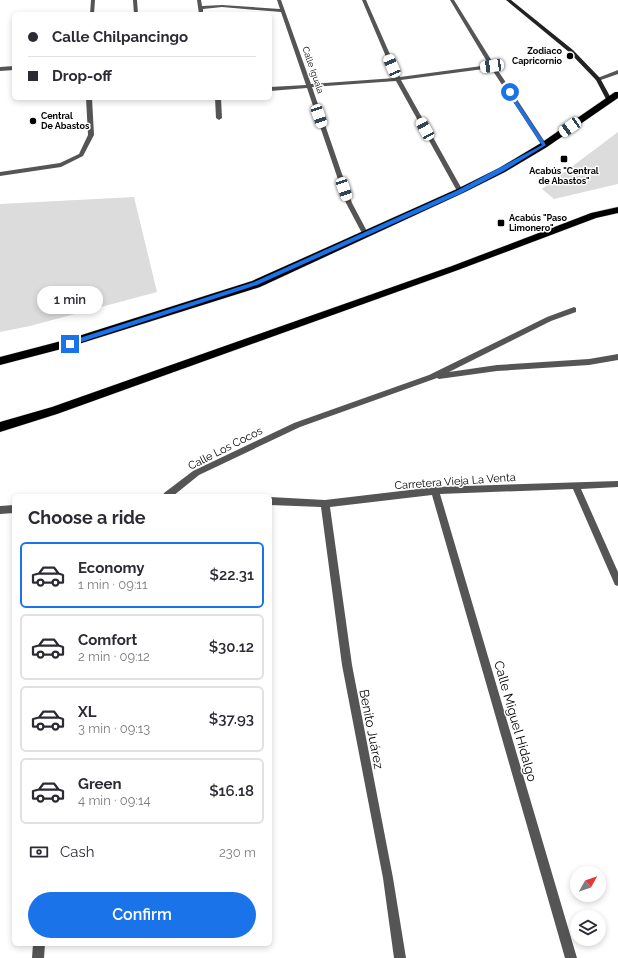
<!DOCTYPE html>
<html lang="en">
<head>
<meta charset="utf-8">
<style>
  :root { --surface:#fff; --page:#f7f7f7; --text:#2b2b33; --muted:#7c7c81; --line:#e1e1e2; --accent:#1a73e8 }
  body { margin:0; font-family:Raleway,sans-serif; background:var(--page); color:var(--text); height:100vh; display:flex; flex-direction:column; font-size:15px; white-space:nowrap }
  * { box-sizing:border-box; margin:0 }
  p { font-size:13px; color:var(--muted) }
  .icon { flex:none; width:22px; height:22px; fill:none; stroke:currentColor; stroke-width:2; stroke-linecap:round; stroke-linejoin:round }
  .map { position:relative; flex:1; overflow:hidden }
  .drawer { position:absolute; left:12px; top:494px; width:260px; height:452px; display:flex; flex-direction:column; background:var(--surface); border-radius:6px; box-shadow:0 2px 6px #0003 }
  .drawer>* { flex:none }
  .banner { position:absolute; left:12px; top:12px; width:260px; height:88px; border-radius:6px; box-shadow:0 2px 6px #0003; display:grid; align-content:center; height:88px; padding:0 16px; background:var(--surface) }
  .needle { width:26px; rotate:50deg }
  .fabs { position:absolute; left:570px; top:866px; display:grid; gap:8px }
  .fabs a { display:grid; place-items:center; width:36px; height:36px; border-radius:50%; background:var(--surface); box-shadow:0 2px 6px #0003; font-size:20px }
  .end { position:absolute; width:18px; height:18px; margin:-9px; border:5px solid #1a73e8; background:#fff; box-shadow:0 0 0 2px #fff }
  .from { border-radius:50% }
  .bubble { position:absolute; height:28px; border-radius:14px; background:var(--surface); box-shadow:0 2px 6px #0003; font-size:13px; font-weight:600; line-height:28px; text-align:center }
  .car { position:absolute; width:12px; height:24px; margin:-12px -6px; border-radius:5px; box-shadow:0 0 3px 1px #0007; background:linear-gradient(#fff 24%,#345 0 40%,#fff 0 76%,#345 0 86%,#fff 0) }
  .banner b { display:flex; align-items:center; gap:14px; height:38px; font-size:15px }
  .banner b+b { border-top:1px solid var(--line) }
  .banner i { width:10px; height:10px; background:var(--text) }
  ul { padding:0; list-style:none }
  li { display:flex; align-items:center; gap:12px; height:66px; margin:0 8px 6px; padding:0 8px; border:2px solid var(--line); border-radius:6px }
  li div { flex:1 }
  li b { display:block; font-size:15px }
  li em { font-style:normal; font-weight:600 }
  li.on { border-color:var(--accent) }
  li>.icon { width:36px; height:36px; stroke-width:1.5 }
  h2 { padding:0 16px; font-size:18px; line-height:48px }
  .pay { display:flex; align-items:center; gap:10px; height:44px; padding:0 16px; font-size:15px }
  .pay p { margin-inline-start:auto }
  .action { display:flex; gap:8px; margin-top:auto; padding:8px 16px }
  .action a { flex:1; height:46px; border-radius:24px; background:var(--accent); color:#fff; font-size:16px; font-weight:600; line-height:46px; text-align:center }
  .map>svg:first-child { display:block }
</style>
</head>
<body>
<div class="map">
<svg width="618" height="958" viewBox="0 0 618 958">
  <rect width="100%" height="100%" fill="#fff"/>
  <path fill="#dcdcdc" d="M 618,132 L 618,184 L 554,199 L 542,189 Z
    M 134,197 L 157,292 L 30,326 L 0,332 L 0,204 Z"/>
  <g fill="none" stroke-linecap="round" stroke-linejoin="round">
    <g stroke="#dbdbdb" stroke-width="1">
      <path id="highway" d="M 615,92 L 618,92 L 618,98 L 547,147 L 505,172 L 463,193 L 260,287 L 69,347 L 0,365 L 0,357 L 69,339 L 252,281 L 457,189 L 499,168 L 541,143 Z
        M 618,207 L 618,213 L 596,218 L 458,270 L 57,414 L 0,432 L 0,422 L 52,407 L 452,266 L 591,213 Z"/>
    </g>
    <path fill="#555" fill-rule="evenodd" d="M 91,0 L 95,0 L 94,14 L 90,14 Z
      M 14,66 L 14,70 L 0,71 L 0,67 Z
      M 86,98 L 92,98 L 94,135 L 83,156 L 61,167 L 0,176 L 0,172 L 60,163 L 79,154 L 88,135 Z
      M 33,944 L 45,944 L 44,958 L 32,958 Z"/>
    <path fill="#555" fill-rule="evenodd" d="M 133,0 L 137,0 L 138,14 L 134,14 Z
      M 197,0 L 201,0 L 202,6 L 222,5 L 280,9 L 277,0 L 281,0 L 311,84 L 395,78 L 362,0 L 366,0 L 400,77 L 489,65 L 450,0 L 454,0 L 495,66 L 547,145 L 542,146 L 491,68 L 401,80 L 463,191 L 460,193 L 457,191 L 396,81 L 312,87 L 352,203 L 369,235 L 366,237 L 364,237 L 346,203 L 307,88 L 270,91 L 270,87 L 306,85 L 281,12 L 222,7 L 203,9 L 203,14 L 199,14 Z
      M 618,70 L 618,74 L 598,81 L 595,79 Z
      M 215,98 L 221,98 L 222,118 L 219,120 L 216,118 Z
      M 574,307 L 576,308 L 576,312 L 551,321 L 449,372 L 497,365 L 589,359 L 618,354 L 618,360 L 589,365 L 497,371 L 439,379 L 437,378 L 300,427 L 199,475 L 173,496 L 163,496 L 164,493 L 193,471 L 294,423 L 429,375 L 547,317 Z
      M 618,481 L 618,487 L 581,489 L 618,572 L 618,586 L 615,585 L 573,489 L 440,494 L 577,958 L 565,958 L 432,495 L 330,507 L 352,665 L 393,878 L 406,958 L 394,958 L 383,878 L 342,665 L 321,507 L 270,505 L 270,497 L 325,500 L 435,487 Z
      M 14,505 L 14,513 L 0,514 L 0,506 Z"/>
    <path fill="#222" fill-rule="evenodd" d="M 506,0 L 511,0 L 573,50 L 600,78 L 612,100 L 611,101 L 607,101 L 596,80 L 569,52 Z"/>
    <use href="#highway" fill="#000" fill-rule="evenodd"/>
  </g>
  <path fill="#1a73e8" d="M 510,91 L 546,145 L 504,171 L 462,193 L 257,285 L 72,345 L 67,345 L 67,342 L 254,282 L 458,190 L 542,145 L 507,92 Z"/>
  <g fill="#000" stroke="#fff" stroke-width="1.5">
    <circle cx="570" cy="56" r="4"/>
    <circle cx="33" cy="121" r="4"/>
    <rect x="560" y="155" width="8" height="8" rx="2"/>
    <rect x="497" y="219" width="8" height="8" rx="2"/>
  </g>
  <g text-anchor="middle" stroke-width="3" stroke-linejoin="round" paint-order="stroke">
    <g font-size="9" font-weight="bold" fill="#000" stroke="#fff" text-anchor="start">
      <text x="562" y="54" text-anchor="end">Zodiaco<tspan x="562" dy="10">Capricornio</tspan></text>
      <text x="41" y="119">Central<tspan x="41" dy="10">De Abastos</tspan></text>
      <text x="564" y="174" text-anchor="middle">Acabús "Central<tspan x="564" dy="10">de Abastos"</tspan></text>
      <text x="509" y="221">Acabús "Paso<tspan x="509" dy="10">Limonero"</tspan></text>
    </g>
    <g font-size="9" fill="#000" stroke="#fff">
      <text transform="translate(313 70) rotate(71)" y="3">Calle Iguala</text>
    </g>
    <g font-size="11" fill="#000" stroke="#fff">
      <text transform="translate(225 448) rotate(-27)" y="4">Calle Los Cocos</text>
      <text transform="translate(455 481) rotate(-4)" y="4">Carretera Vieja La Venta</text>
    </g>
    <g font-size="13" fill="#000" stroke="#fff">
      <text transform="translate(516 721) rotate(74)" y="5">Calle Miguel Hidalgo</text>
      <text transform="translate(372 729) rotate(79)" y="5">Benito Juárez</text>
    </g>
  </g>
</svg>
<div class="fabs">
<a><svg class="needle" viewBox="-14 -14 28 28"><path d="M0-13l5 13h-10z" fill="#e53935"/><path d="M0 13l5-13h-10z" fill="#7c7c81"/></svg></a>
<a><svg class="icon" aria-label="layers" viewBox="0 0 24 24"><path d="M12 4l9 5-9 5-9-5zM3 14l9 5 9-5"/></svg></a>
</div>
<i class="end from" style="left:510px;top:92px"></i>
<i class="end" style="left:70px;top:344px"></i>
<div class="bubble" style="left:37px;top:286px;width:66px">1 min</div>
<i class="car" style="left:392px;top:66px;rotate:337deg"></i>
<i class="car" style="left:492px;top:66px;rotate:262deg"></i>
<i class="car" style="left:319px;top:116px;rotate:161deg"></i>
<i class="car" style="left:570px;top:127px;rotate:235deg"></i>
<i class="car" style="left:425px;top:129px;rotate:331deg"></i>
<i class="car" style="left:344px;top:189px;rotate:161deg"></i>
<div class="banner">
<b><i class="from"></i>Calle Chilpancingo</b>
<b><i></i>Drop-off</b>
</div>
<section class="drawer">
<h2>Choose a ride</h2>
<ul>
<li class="on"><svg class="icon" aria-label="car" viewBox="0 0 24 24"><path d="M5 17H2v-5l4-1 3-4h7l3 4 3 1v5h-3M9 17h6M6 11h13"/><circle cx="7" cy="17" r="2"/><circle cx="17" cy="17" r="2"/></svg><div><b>Economy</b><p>1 min · 09:11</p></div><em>$22.31</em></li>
<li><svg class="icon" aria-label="car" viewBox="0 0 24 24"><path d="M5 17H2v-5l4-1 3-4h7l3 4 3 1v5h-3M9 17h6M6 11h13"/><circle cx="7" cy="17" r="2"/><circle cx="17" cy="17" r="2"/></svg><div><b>Comfort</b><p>2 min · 09:12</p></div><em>$30.12</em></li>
<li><svg class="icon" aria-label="car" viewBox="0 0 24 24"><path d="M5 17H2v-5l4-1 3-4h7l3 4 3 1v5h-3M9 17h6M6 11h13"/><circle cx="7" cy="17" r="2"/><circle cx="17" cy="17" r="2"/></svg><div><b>XL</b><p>3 min · 09:13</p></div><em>$37.93</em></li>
<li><svg class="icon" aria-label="car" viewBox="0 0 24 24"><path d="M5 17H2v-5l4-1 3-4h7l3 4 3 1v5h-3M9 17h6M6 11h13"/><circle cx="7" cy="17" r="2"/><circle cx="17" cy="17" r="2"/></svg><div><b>Green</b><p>4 min · 09:14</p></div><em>$16.18</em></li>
</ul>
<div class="pay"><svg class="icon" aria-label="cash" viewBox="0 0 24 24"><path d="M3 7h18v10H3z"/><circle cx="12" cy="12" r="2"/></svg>Cash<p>230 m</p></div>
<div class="action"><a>Confirm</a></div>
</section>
</div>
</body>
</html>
